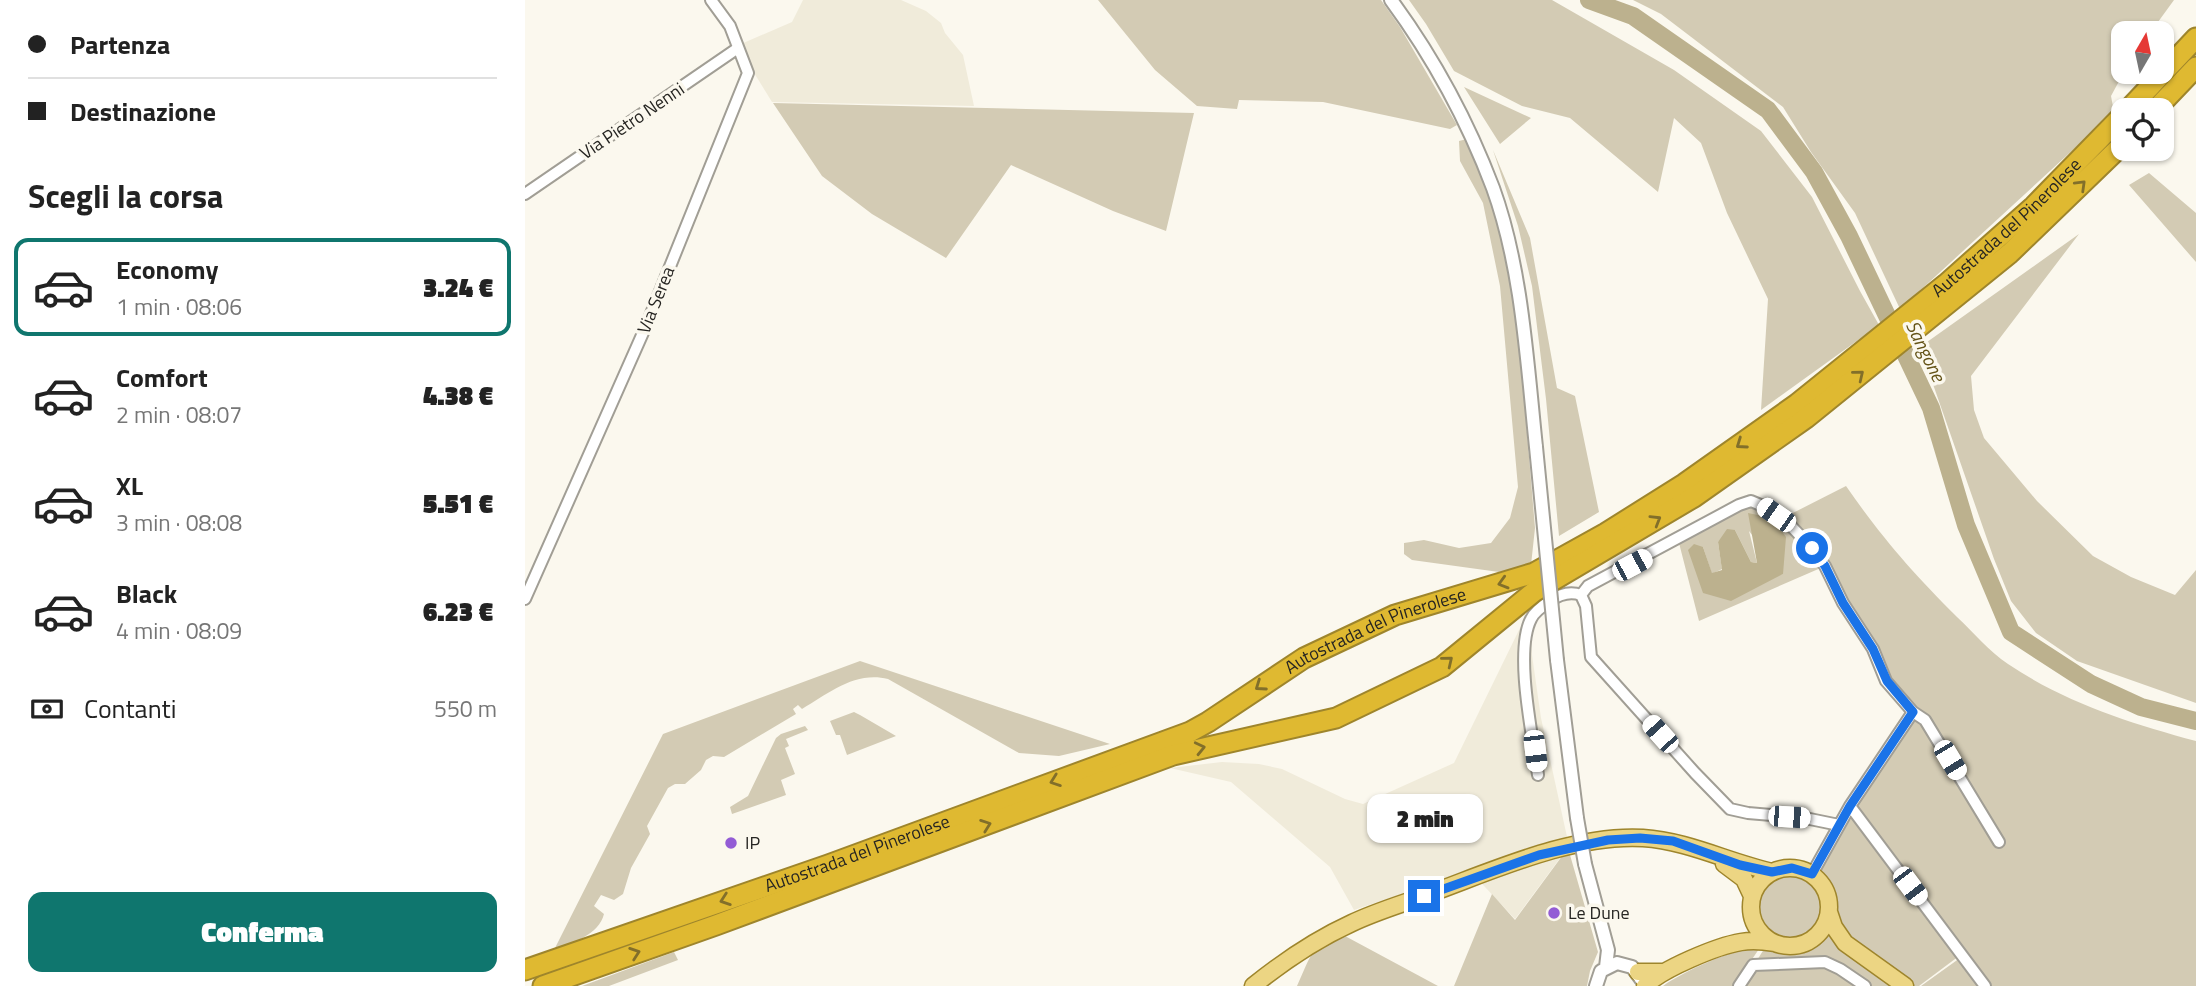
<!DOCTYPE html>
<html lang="it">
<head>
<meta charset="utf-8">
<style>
  :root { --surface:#fff; --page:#f2f2f2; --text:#222; --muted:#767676; --line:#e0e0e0; --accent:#0f766e }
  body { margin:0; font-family:"Titillium Web",sans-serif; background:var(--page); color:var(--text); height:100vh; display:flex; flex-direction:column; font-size:26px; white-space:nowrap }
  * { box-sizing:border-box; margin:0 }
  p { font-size:23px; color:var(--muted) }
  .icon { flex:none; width:38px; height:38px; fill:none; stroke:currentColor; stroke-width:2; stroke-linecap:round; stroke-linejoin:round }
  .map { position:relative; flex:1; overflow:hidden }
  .details { display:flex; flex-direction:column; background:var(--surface); width:525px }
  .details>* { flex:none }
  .top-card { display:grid; align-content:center; height:154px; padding:0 28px; background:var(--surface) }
  .needle { width:46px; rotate:9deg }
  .tools { position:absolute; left:1586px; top:21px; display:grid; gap:14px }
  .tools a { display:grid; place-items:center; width:63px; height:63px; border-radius:14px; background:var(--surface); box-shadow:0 2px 5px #0004; font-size:35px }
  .end { position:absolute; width:32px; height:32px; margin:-16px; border:9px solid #1a73e8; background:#fff; box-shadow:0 0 0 4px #fff }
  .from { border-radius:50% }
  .bubble { position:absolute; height:49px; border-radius:14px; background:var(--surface); box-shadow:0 2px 5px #0004; font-size:23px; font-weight:800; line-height:49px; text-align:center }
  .car { position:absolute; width:21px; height:42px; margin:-21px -10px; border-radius:9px; box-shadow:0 0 5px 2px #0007; background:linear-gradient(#fff 24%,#345 0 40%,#fff 0 76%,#345 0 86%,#fff 0) }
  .top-card b { display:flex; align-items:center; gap:24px; height:66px; font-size:26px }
  .top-card b+b { border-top:2px solid var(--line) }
  .top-card i { width:18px; height:18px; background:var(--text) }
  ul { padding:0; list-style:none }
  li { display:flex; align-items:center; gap:21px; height:98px; margin:0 14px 10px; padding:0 14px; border:4px solid transparent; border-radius:14px }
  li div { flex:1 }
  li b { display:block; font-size:26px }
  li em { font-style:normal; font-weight:800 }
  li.on { border-color:var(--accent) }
  li>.icon { width:63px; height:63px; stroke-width:1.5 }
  h2 { padding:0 28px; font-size:32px; line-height:84px }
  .pay { display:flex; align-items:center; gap:18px; height:77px; padding:0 28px; font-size:26px }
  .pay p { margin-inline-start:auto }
  .action { display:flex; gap:14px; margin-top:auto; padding:14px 28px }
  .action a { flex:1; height:80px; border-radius:14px; background:var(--accent); color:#fff; font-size:28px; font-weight:800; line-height:80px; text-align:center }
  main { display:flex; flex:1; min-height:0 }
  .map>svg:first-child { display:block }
</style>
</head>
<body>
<main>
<section class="details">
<div class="top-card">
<b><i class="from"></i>Partenza</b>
<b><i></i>Destinazione</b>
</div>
<h2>Scegli la corsa</h2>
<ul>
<li class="on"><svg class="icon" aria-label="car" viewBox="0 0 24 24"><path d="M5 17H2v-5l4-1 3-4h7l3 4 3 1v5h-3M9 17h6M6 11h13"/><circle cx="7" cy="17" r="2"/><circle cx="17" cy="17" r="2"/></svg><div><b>Economy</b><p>1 min · 08:06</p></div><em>3.24 €</em></li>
<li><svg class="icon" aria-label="car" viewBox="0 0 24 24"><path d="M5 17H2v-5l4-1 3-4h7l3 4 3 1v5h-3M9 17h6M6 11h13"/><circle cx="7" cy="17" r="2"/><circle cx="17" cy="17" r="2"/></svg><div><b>Comfort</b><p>2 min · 08:07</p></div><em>4.38 €</em></li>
<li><svg class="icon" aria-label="car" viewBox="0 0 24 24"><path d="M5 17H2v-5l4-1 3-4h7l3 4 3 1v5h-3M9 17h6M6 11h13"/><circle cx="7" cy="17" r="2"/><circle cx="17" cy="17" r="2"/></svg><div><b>XL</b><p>3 min · 08:08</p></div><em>5.51 €</em></li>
<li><svg class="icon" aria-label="car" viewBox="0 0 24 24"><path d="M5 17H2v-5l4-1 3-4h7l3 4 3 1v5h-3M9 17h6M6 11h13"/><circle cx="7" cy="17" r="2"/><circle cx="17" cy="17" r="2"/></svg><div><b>Black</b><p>4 min · 08:09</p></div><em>6.23 €</em></li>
</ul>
<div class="pay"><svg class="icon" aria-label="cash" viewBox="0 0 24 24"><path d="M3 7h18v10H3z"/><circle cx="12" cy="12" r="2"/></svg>Contanti<p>550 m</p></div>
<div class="action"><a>Conferma</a></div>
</section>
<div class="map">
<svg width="1671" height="986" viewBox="0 0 1671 986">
  <rect width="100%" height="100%" fill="#fbf8ee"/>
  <path fill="#f0ebda" d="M 278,0 L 376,0 L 401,11 L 416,23 L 420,33 L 438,55 L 449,106 L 247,102 L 223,63 L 216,44 L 267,22 Z
    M 1011,604 L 1012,617 L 1006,637 L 1007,655 L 1016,718 L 1044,846 L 990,919 L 945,871 L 829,910 L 805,867 L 706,782 L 645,768 L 697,762 L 734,764 L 757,769 L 820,799 L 838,804 L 929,763 L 995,628 Z"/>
  <path fill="#d3cbb4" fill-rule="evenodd" d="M 573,0 L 856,0 L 875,27 L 932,125 L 925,129 L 798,102 L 714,100 L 712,109 L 672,106 L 630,70 Z
    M 884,0 L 1027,0 L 1149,70 L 1236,131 L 1287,197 L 1335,291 L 1354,325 L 1236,410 L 1243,299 L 1202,213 L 1176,143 L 1149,118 L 1133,192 L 1045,118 L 997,106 L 929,71 L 901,24 Z
    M 1108,0 L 1649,0 L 1625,33 L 1598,33 L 1599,72 L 1586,96 L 1589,112 L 1375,309 L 1330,213 L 1286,152 L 1258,107 L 1136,14 Z
    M 939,87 L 1006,118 L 975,144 Z
    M 248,103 L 669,113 L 641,231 L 588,211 L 486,165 L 421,258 L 347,214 L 297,176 Z
    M 942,139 L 966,200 L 984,269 L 993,325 L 1010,528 L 1006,565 L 974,572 L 887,560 L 879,554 L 879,543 L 899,540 L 934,548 L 966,543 L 985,518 L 993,487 L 975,286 L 958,203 L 935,161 L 934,141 Z
    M 968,150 L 1005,238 L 1032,388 L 1050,396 L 1074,512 L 1034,536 L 1021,399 L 1007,286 L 993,226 Z
    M 1624,173 L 1671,213 L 1671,262 L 1604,185 Z
    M 1554,234 L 1446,376 L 1449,410 L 1459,438 L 1512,501 L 1568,556 L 1606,577 L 1650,595 L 1671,570 L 1671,703 L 1552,661 L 1511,633 L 1486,601 L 1469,559 L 1395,347 Z
    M 1321,486 C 1357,538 1388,573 1432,617 C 1449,633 1464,651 1483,664 C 1541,703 1605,723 1671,741 L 1671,986 L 1464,986 L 1329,806 L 1389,718 L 1363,680 L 1311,588 L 1258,518 Z
    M 1227,505 C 1256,513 1280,544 1298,567 L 1174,621 L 1154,543 L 1214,508 ZM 1210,530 L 1226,562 L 1232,563 L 1224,531 L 1258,574 L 1178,593 L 1178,547 L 1187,574 L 1197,569 L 1193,542 Z
    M 335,661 L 585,744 L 534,756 L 494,753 L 363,679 C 330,671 304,693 277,709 L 273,705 L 268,709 L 271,714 L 199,757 L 188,756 L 181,760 L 176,770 L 160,784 L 150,784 L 143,788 L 122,826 L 125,834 L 106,868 L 98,894 L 89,900 L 76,895 L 69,906 L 79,914 C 74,935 47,943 29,950 L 138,734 Z
    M 329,712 L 335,715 L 371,736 L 322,755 L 315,735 L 311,735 L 305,721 Z
    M 280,726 L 283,730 L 261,739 L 264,746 L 260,748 L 270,774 L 256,780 L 261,795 L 207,814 L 205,807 L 223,796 L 251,738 L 256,734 Z
    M 1330,817 L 1434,956 L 1394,986 L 1216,986 L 1249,933 C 1217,906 1243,863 1281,879 L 1314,825 Z
    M 1043,848 L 1073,952 L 1065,971 L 1062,986 L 929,986 L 967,894 L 990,920 Z
    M 820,936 L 913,986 L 772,986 C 786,956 785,944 820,936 Z
    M 1236,946 L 1209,986 L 1138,986 C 1159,971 1210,948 1236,946 Z
    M 149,952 L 153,960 L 84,986 L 57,986 Z
    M 1435,958 L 1457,986 L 1396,986 Z"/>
  <path fill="#bcb18e" d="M 1223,513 L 1247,518 L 1261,537 L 1258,574 L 1206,601 L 1178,593 L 1163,550 L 1169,544 L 1178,547 L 1187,573 L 1197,570 L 1193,542 L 1202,529 L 1210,530 L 1226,562 L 1232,563 Z"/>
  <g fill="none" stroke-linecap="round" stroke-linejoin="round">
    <path stroke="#bcb18e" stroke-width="18" d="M 1064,0 L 1108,16 L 1243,110 L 1289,172 L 1324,236 L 1406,408 L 1441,525 L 1486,632 L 1566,684 L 1616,707 L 1671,721"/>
    <g stroke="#a19e95" stroke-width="14">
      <path id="minor" d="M 0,194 L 213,48
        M 1056,595 L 1063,586 L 1214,505 L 1226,501 L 1238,506 L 1265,525 L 1287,548 L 1300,566 L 1318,603 L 1348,649 L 1361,681 L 1388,712
        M 0,599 L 121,326 L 223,73 L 205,26 L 186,0
        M 1013,775 C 1008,738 989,652 1006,619 C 1009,612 1019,605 1025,601 C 1035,594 1045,591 1056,595 L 1061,606 L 1066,657 L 1170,773 L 1205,809 L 1223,813 L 1280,818 L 1314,825
        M 1325,806 L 1460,986
        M 1287,874 L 1325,806 L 1388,712 L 1400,720 L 1474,842
        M 1214,986 L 1228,965 L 1300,962 L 1315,969 L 1340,986"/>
    </g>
    <g stroke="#a19e95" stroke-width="16">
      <path id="tertiary" d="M 866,0 C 908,57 943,122 968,188 C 997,268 1002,362 1011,447
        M 1032,660 L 1052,818
        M 1060,864 L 1083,950 L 1081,967
        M 1071,986 L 1076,971 L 1092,963 L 1107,967 L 1116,979"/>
    </g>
    <g stroke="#9e852c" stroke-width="19">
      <path id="primary" d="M 1199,864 L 1219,879 L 1227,896
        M1226 907a39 39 0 1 1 78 0a39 39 0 1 1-78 0Z
        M 1304,912 L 1309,927 L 1320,943 L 1380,986
        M 1113,972 L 1138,972
        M 728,986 C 759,961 792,939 827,923 C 854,910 884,902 912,891 C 974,868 1051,834 1118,838 C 1163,841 1203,862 1247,872
        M 1120,986 C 1137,969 1192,946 1216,942 C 1227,940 1238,941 1249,943"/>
    </g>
    <g stroke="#9e852c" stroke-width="23">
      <g id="motorway">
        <path d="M 1603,110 L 1671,38"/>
        <path d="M 1630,110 L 1671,67"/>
        <path id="s1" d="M 0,970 L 303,865 L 665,732 L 683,722 L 779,658 L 870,615 L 1009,573 L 1081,533 L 1159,484 L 1272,404 L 1421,284 L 1509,206 L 1598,115"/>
        <path d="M 18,986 L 191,925 L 648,755 L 811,718 L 917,667 L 1010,591 L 1169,497 L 1281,418 L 1485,253 L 1598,144"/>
      </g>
    </g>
    <use href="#minor" stroke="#fff" stroke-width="10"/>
    <use href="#tertiary" stroke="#fff" stroke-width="12"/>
    <use href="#primary" stroke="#ecd583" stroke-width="16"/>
    <use href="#motorway" stroke="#dfb931" stroke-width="19"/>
    <g stroke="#a19e95" stroke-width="16" stroke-linecap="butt">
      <path id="tertiary-bridge" d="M 1011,447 L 1032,660
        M 1052,818 L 1060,864"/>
    </g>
    <use href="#tertiary-bridge" stroke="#fff" stroke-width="12"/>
  </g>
  <defs><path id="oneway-chevron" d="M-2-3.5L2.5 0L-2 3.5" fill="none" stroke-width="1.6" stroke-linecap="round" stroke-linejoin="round" transform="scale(1.75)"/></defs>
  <g stroke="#826f2a">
    <use href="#oneway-chevron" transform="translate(1556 185) rotate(-44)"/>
    <use href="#oneway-chevron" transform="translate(1334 375) rotate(-39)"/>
    <use href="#oneway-chevron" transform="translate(1216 444) rotate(145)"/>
    <use href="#oneway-chevron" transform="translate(1131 520) rotate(-31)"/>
    <use href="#oneway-chevron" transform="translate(978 583) rotate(164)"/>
    <use href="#oneway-chevron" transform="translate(923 661) rotate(-39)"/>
    <use href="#oneway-chevron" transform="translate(735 686) rotate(145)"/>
    <use href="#oneway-chevron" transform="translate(675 748) rotate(-13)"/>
    <use href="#oneway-chevron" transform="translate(530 781) rotate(160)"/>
    <use href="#oneway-chevron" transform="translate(461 825) rotate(-20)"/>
    <use href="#oneway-chevron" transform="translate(200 900) rotate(161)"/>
    <use href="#oneway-chevron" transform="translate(110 953) rotate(-19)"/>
  </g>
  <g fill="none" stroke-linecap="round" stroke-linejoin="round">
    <path stroke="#1a73e8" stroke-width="9" d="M 899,896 L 1014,855 L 1083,840 L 1115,838 L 1148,841 L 1215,865 L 1247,872 L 1267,868 L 1287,874 L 1325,806 L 1388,712 L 1362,681 L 1348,649 L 1318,603 L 1300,566 L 1287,548"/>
  </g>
  <g fill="#935cd5" stroke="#fbf8ee" stroke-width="2.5">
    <circle cx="206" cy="843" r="7"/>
    <circle cx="1029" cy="913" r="7"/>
  </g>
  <g text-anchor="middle" stroke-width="7" stroke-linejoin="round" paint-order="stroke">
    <g font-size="18" fill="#262522" stroke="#fbf8ee">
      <text transform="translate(107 121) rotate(-34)" y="6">Via Pietro Nenni</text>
      <text dy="6" stroke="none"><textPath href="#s1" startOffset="1675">Autostrada del Pinerolese</textPath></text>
      <text transform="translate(131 300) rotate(-68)" y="6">Via Serea</text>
      <text dy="6" stroke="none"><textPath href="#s1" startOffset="919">Autostrada del Pinerolese</textPath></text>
      <text dy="6" stroke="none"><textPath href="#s1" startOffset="352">Autostrada del Pinerolese</textPath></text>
    </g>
    <g font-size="18" fill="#262522" stroke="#fbf8ee" text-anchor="start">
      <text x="220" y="849">IP</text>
      <text x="1043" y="919">Le Dune</text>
    </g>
    <g font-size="19" font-style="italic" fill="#645317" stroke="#fbf8ee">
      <text transform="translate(1401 351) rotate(64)" y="7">Sangone</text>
    </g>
  </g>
</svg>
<div class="tools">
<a><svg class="needle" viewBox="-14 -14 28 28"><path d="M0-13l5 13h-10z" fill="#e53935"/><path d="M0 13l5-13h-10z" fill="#767676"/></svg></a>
<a><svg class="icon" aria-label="locate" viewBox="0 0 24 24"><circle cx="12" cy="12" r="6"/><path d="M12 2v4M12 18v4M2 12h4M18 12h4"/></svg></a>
</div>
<i class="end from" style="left:1287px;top:548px"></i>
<i class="end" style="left:899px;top:896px"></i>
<div class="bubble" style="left:842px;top:794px;width:116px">2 min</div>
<i class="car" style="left:1251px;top:515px;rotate:305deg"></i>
<i class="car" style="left:1107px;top:565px;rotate:62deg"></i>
<i class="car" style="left:1135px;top:734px;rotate:318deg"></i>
<i class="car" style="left:1010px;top:751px;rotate:173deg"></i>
<i class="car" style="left:1425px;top:760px;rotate:149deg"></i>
<i class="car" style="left:1264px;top:817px;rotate:94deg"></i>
<i class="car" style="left:1385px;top:886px;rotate:143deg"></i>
</div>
</main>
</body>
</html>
